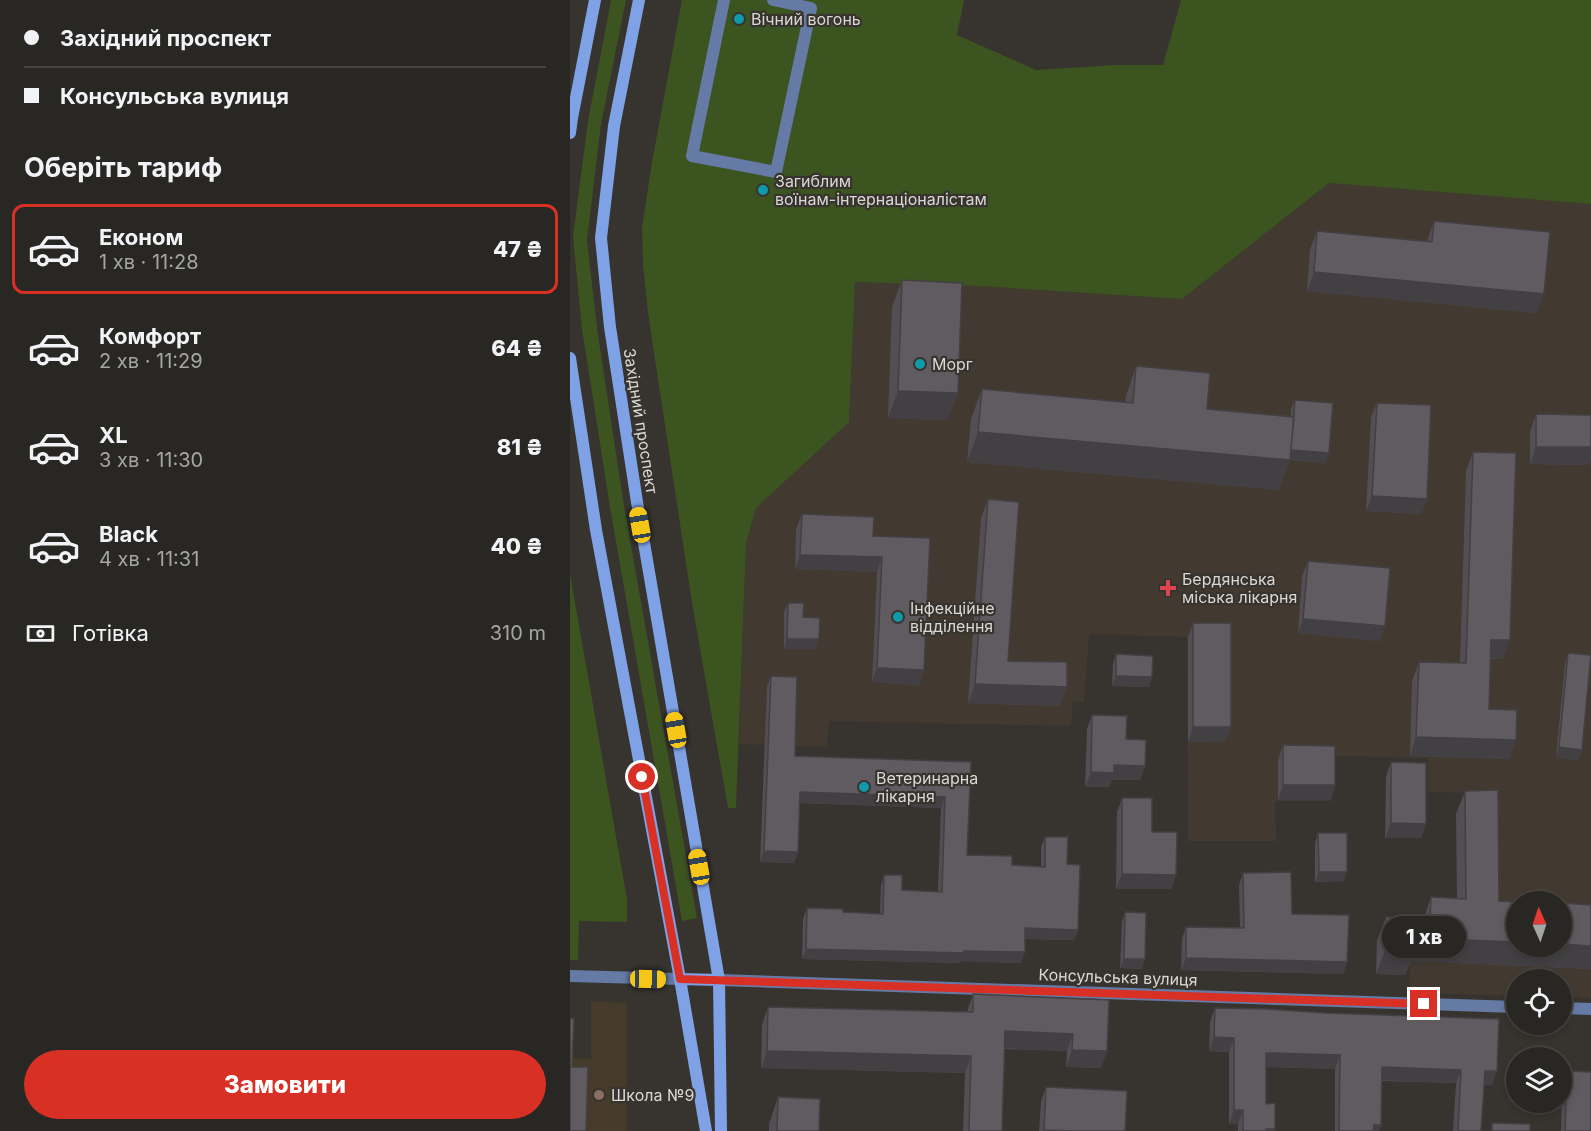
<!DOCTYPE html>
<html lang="uk">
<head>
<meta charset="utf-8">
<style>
  :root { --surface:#292723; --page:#353330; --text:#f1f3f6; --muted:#a5a5a6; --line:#454441; --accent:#d93025 }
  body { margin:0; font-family:Inter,sans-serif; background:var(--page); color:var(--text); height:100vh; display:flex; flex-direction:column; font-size:22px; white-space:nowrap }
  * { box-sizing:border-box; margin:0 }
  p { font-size:20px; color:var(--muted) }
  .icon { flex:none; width:33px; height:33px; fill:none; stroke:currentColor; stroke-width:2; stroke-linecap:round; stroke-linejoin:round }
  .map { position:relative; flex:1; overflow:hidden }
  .side { display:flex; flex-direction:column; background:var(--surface); width:570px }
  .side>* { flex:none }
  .banner { display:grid; align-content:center; height:132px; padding:0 24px; background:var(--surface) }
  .needle { width:39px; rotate:357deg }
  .tools { position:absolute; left:936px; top:891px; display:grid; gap:12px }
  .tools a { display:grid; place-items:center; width:66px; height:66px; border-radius:50%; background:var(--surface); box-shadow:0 3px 9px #0003,0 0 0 2px var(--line); font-size:30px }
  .end { position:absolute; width:27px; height:27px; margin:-14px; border:8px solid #d93025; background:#fff; box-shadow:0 0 0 3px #fff }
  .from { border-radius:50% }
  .bubble { position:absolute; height:42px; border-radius:21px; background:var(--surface); box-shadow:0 3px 9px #0003,0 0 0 2px var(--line); font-size:20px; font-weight:800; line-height:42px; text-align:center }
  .car { position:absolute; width:18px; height:36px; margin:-18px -9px; border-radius:8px; box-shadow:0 0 4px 2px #0007; background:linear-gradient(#f5c518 24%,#345 0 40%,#f5c518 0 76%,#345 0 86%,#f5c518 0) }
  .banner b { display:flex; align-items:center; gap:21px; height:57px; font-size:22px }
  .banner b+b { border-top:2px solid var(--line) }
  .banner i { width:15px; height:15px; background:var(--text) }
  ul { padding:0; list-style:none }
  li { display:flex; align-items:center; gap:18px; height:90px; margin:0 12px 9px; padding:0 12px; border:3px solid transparent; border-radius:12px }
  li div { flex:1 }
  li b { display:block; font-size:22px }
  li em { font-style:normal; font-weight:800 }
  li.active { border-color:var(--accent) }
  li>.icon { width:54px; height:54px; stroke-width:1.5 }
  h2 { padding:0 24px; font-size:27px; line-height:72px }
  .pay { display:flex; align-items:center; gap:15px; height:66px; padding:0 24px; font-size:22px }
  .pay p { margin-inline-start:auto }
  .button { display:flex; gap:12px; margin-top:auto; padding:12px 24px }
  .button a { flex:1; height:69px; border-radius:36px; background:var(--accent); color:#fff; font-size:24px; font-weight:800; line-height:69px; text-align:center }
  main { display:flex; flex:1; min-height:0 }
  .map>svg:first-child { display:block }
</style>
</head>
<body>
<main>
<section class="side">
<div class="banner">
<b><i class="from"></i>Західний проспект</b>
<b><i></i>Консульська вулиця</b>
</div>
<h2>Оберіть тариф</h2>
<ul>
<li class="active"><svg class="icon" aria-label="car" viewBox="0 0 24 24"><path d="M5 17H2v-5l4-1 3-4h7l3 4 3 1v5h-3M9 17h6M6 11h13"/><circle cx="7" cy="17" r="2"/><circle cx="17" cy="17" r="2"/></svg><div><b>Економ</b><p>1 хв · 11:28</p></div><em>47 ₴</em></li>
<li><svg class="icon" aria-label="car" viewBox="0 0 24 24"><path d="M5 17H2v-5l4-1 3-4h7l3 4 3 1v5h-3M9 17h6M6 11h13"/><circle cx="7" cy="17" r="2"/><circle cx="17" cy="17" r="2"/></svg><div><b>Комфорт</b><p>2 хв · 11:29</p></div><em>64 ₴</em></li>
<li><svg class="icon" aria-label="car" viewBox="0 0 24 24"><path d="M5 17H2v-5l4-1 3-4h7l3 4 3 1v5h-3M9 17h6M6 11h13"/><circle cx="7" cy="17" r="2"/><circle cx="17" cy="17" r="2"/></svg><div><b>XL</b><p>3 хв · 11:30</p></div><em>81 ₴</em></li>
<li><svg class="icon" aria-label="car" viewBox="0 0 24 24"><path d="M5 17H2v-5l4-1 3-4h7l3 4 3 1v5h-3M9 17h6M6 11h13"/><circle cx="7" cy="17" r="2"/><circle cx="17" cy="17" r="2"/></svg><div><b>Black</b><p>4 хв · 11:31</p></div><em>40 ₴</em></li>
</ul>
<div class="pay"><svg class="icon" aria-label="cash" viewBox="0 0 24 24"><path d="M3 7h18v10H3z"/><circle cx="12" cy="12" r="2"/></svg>Готівка<p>310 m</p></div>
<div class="button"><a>Замовити</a></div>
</section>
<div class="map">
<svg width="1021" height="1131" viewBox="0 0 1021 1131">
  <rect width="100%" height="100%" fill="#37342f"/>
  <path fill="#423a30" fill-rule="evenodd" d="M 759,183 L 1021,204 L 1021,998 L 992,997 L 992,980 L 946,980 L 946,996 L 839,992 L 843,914 L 922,918 L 926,793 L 858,792 L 858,758 L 763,756 L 762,801 L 705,801 L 706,841 L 618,841 L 617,637 L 519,634 L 514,702 L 503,701 L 501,726 L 259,721 L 257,747 L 169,744 L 176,543 L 186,508 L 279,421 L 285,282 L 408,286 L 612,299 ZM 946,902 L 992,902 L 992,946 L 946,946 Z"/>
  <path fill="#463a2b" d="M 21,1001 L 57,1003 L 57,1131 L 0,1131 L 0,1058 L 21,1059 Z"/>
  <path fill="#3c5420" d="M 41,0 L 56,0 L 31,124 L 17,240 L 27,328 L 54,506 L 127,918 L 112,921 L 40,507 L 12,329 L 3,237 L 18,121 Z
    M 112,0 L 394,0 L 387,35 L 466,70 L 545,65 L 593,65 L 611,0 L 1021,0 L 1021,204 L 759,183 L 612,299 L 408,286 L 285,282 L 279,422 L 186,508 L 176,543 L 166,808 L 158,808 L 122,603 L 78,313 L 73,264 L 72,228 L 82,162 Z
    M 0,574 L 57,899 L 57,922 L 9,921 L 8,960 L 0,960 Z"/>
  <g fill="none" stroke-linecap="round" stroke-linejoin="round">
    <path stroke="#657ba6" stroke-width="12" d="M 154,0 L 122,156 L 206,172 L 241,8 L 203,0"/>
    <path stroke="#657ba6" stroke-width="12" d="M 149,980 L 946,1007
      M 992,1008 L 1021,1009"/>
    <path stroke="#657ba6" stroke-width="12" d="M 0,976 L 110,979"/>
    <path stroke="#7fa2e6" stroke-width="12" d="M 69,0 L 44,126 L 31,238 L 40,327 L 67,502 L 149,980 L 151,1131
      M 0,133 L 2,118 L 25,0
      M 0,358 L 26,530 L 110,979 L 136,1131
      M 110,979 L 149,980"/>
  </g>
  <path fill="#524e53" d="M 864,221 L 967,313 L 737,291 L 740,250 L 747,231 L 857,241 Z
    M 332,280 L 378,420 L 318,418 L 322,307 Z
    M 566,366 L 637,409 L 721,416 L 721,409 L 725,400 L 759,453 L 755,463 L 720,460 L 709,490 L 397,462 L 401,419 L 412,389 L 555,402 L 556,396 Z
    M 807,403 L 857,499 L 851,514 L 796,511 L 801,417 Z
    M 966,414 L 1021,459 L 1019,465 L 960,464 L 960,432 Z
    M 903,452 L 933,659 L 920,659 L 919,709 L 940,759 L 840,756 L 842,681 L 849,662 L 890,663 L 896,471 Z
    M 418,499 L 438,661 L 490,706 L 398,703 L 411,518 Z
    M 232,514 L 303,536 L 354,670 L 349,685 L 302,682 L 307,572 L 225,569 L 226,529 Z
    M 738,561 L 810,641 L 728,633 L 732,576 Z
    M 218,603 L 233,617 L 246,649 L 214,649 L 214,612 Z
    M 623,623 L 656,741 L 618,742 L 618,637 Z
    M 998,653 L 1012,750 L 1008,760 L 986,757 L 995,663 Z
    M 546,654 L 582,677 L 579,687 L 542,686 L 543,664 Z
    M 201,676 L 225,756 L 401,762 L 397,855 L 442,865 L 471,866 L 471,847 L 475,837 L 497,864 L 508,930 L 504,940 L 455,939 L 451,963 L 391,961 L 390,963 L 232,959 L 233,919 L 237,908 L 273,912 L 310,914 L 311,885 L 314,875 L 332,890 L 368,892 L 371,808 L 229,803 L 228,852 L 224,863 L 190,862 L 197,687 Z
    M 522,715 L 556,739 L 575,766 L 570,780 L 542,780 L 539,787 L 515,787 L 517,729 Z
    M 713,745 L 765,785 L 760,800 L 708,800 L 708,760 Z
    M 821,762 L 856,824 L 851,838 L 815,838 L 816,777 Z
    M 895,791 L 929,901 L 1021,905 L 1021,969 L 841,961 L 835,975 L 806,974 L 807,940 L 816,917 L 854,918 L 861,897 L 887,899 L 886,814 Z
    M 552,798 L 582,832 L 606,875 L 601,889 L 546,889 L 547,812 Z
    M 748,833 L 774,881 L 745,882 L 745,843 Z
    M 673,873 L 777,962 L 773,974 L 611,970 L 612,939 L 616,927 L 670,927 L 669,885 Z
    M 555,912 L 572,969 L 550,968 L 552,922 Z
    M 403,994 L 539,1000 L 537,1051 L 531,1068 L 496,1067 L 497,1051 L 435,1049 L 432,1131 L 393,1131 L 395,1073 L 191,1068 L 192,1025 L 198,1007 L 397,1012 Z
    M 645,1008 L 756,1013 L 922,1085 L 914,1084 L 911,1131 L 883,1131 L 886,1083 L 812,1081 L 811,1125 L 809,1131 L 765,1131 L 765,1069 L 696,1067 L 696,1104 L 704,1131 L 668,1131 L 668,1124 L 659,1124 L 659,1052 L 639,1051 L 640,1022 Z
    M 997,1071 L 1021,1131 L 991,1131 L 992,1084 Z
    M 476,1087 L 555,1131 L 469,1131 L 471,1102 Z
    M 208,1097 L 249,1131 L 199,1131 L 199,1124 Z"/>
  <path fill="#424043" d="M 744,272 L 974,294 L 967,313 L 737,291 Z
    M 328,391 L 388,393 L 378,420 L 318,418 Z
    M 408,432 L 720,460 L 709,490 L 397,462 Z
    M 966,447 L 1021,447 L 1021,459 L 1019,465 L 960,464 Z
    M 720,450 L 759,453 L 755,463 L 717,459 Z
    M 802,496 L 857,499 L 851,514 L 796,511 Z
    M 230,555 L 312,557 L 307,572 L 225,569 Z
    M 733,619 L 815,626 L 810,641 L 728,633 Z
    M 217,639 L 249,639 L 246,649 L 214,649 Z
    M 921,640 L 940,640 L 933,659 L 914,658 Z
    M 307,668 L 354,670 L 349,685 L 302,682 Z
    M 546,676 L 582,677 L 579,687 L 542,686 Z
    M 405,684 L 497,687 L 490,706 L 398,703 Z
    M 623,727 L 661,727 L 656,741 L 618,742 Z
    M 846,737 L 946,740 L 940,759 L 840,756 Z
    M 989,747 L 1012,750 L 1008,760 L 986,757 Z
    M 544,765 L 575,766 L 570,780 L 542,780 L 539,787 L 515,787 L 521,772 Z
    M 713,785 L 765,785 L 760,800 L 708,800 Z
    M 230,792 L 375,797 L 371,808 L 226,803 Z
    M 821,823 L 856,824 L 851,838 L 815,838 Z
    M 194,851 L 228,852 L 224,863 L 190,862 Z
    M 749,872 L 777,872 L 774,881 L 745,882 Z
    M 552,874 L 606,875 L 601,889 L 546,889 Z
    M 455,928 L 508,930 L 504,940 L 452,939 Z
    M 844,938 L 946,942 L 946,946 L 992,946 L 992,944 L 1021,946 L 1021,969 L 841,961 L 835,975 L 806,974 L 815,951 Z
    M 236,949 L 394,951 L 455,952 L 451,963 L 391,961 L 390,963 L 232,959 Z
    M 616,958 L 777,962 L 773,974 L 611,970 Z
    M 554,959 L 575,959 L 572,969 L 550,968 Z
    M 435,1031 L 503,1034 L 497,1051 L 429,1048 Z
    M 644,1037 L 664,1038 L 659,1052 L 639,1051 Z
    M 502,1050 L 537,1051 L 531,1068 L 496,1067 Z
    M 197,1051 L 401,1056 L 395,1073 L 191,1068 Z
    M 696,1053 L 770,1055 L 765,1069 L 691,1067 Z
    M 812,1067 L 891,1070 L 886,1083 L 807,1080 Z
    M 915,1071 L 927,1071 L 922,1085 L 910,1084 Z
    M 664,1110 L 673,1110 L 668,1124 L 659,1124 Z
    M 804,1125 L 811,1125 L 809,1131 L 801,1131 Z
    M 696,1129 L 705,1129 L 704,1131 L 695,1131 Z"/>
  <path fill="#5f5b60" stroke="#424043" stroke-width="1.5" d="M 864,221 L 980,232 L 974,294 L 744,272 L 747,231 L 862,242 Z
    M 332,280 L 392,283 L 388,393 L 328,391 Z
    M 566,366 L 640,373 L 637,409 L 724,417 L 720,460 L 408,432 L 412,389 L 563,403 Z
    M 725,400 L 763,403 L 759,453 L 721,450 Z
    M 807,403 L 861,405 L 857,499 L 802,496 Z
    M 966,414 L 1021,415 L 1021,447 L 966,447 Z
    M 903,452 L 946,453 L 940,640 L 921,640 L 919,709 L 947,710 L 946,740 L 846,737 L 849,662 L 896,663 Z
    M 418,499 L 449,502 L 438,661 L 497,662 L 497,687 L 405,684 Z
    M 232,514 L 304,517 L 303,536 L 360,538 L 354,670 L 307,668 L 312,557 L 230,555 Z
    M 738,561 L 820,568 L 815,626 L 733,619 Z
    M 218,603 L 234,603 L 233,617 L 250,618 L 249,639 L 217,639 Z
    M 623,623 L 661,623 L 661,727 L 623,727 Z
    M 998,653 L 1021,655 L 1012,750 L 989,747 Z
    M 546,654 L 583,656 L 582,677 L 546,676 Z
    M 201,676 L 227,677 L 225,756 L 401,762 L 397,855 L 442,856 L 442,865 L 475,867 L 475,837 L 498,837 L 497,864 L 510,865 L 508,930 L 455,928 L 455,952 L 394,951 L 394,953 L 236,949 L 237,908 L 273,909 L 273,912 L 313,914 L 314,875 L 332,875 L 332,890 L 372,892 L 375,797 L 230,792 L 228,852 L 194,851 Z
    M 522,715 L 557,716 L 556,739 L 576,740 L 575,766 L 544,765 L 544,773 L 521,772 Z
    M 713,745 L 765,746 L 765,785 L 713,785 Z
    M 821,762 L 856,763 L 856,824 L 821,823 Z
    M 928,790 L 929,901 L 948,902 L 946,902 L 946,942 L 844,938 L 844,952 L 815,951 L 816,917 L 860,918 L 861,897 L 896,899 L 895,791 Z
    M 552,798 L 582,798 L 582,832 L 607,832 L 606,875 L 552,874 Z
    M 748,833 L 777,833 L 777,872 L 749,872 Z
    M 721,872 L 722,914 L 779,915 L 777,962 L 616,958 L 616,927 L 674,928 L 673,873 Z
    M 992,903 L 1021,905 L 1021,946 L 992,944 Z
    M 555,912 L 576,913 L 575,959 L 554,959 Z
    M 403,994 L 539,1000 L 537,1051 L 502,1050 L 503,1034 L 435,1031 L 432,1131 L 399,1131 L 401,1056 L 197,1051 L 198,1007 L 403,1012 Z
    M 645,1008 L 696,1009 L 756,1013 L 929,1019 L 927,1071 L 915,1071 L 911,1131 L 888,1131 L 891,1070 L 812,1067 L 811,1125 L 804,1125 L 803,1131 L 769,1131 L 770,1055 L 696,1053 L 696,1104 L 705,1103 L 705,1129 L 696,1129 L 696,1131 L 673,1131 L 673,1110 L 664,1110 L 664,1038 L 644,1037 Z
    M 0,1018 L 4,1019 L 2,1067 L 18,1067 L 16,1131 L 0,1131 Z
    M 997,1071 L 1021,1072 L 1021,1131 L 995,1131 Z
    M 476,1087 L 557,1091 L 555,1131 L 502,1131 L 474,1130 Z
    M 208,1097 L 250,1099 L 249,1131 L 207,1131 Z
    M 922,1123 L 960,1124 L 960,1131 L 922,1131 Z"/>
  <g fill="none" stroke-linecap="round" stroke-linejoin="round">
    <path stroke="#d93025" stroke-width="8" d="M 72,777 L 110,979 L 854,1004"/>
  </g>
  <g fill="#0f9aa8" stroke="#37342f" stroke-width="2">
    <circle cx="169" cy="19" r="6"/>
    <circle cx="193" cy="190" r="6"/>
    <circle cx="350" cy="364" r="6"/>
    <circle cx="328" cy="617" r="6"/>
    <circle cx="294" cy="787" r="6"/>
  </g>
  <path fill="#e0444e" stroke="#37342f" stroke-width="2" d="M595 579h6v6h6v6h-6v6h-6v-6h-6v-6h6z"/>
  <circle fill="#8d6e63" stroke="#37342f" stroke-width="2" cx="29" cy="1095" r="6"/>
  <g text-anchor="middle" stroke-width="4.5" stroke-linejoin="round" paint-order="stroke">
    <g font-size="16" fill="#dad7d4" stroke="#37342f" text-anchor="start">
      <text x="181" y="25">Вічний вогонь</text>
      <text x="205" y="187">Загиблим<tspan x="205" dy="18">воїнам-інтернаціоналістам</tspan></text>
      <text x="362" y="370">Морг</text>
      <text x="612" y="585">Бердянська<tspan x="612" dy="18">міська лікарня</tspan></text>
      <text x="340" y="614">Інфекційне<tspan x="340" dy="18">відділення</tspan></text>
      <text x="306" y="784">Ветеринарна<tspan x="306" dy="18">лікарня</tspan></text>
      <text x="41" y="1101">Школа №9</text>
    </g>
    <g font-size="16" fill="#dad7d4" stroke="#37342f">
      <text transform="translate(71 421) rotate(81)" y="6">Західний проспект</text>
      <text transform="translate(548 977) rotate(2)" y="6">Консульська вулиця</text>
    </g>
  </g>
</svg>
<div class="tools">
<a><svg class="needle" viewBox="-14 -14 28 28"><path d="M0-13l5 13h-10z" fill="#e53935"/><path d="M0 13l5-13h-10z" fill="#a5a5a6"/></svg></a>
<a><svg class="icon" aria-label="locate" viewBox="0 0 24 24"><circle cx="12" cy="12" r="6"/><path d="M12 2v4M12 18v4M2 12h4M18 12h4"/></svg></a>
<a><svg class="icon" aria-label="layers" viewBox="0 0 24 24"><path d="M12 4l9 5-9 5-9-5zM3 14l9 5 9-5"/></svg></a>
</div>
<i class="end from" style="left:72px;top:777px"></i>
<i class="end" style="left:854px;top:1004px"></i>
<div class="bubble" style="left:812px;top:916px;width:84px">1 хв</div>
<i class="car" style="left:70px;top:525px;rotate:350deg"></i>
<i class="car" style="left:106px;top:730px;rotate:350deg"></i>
<i class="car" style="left:129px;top:867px;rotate:350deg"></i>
<i class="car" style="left:78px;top:979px;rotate:91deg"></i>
</div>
</main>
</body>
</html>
